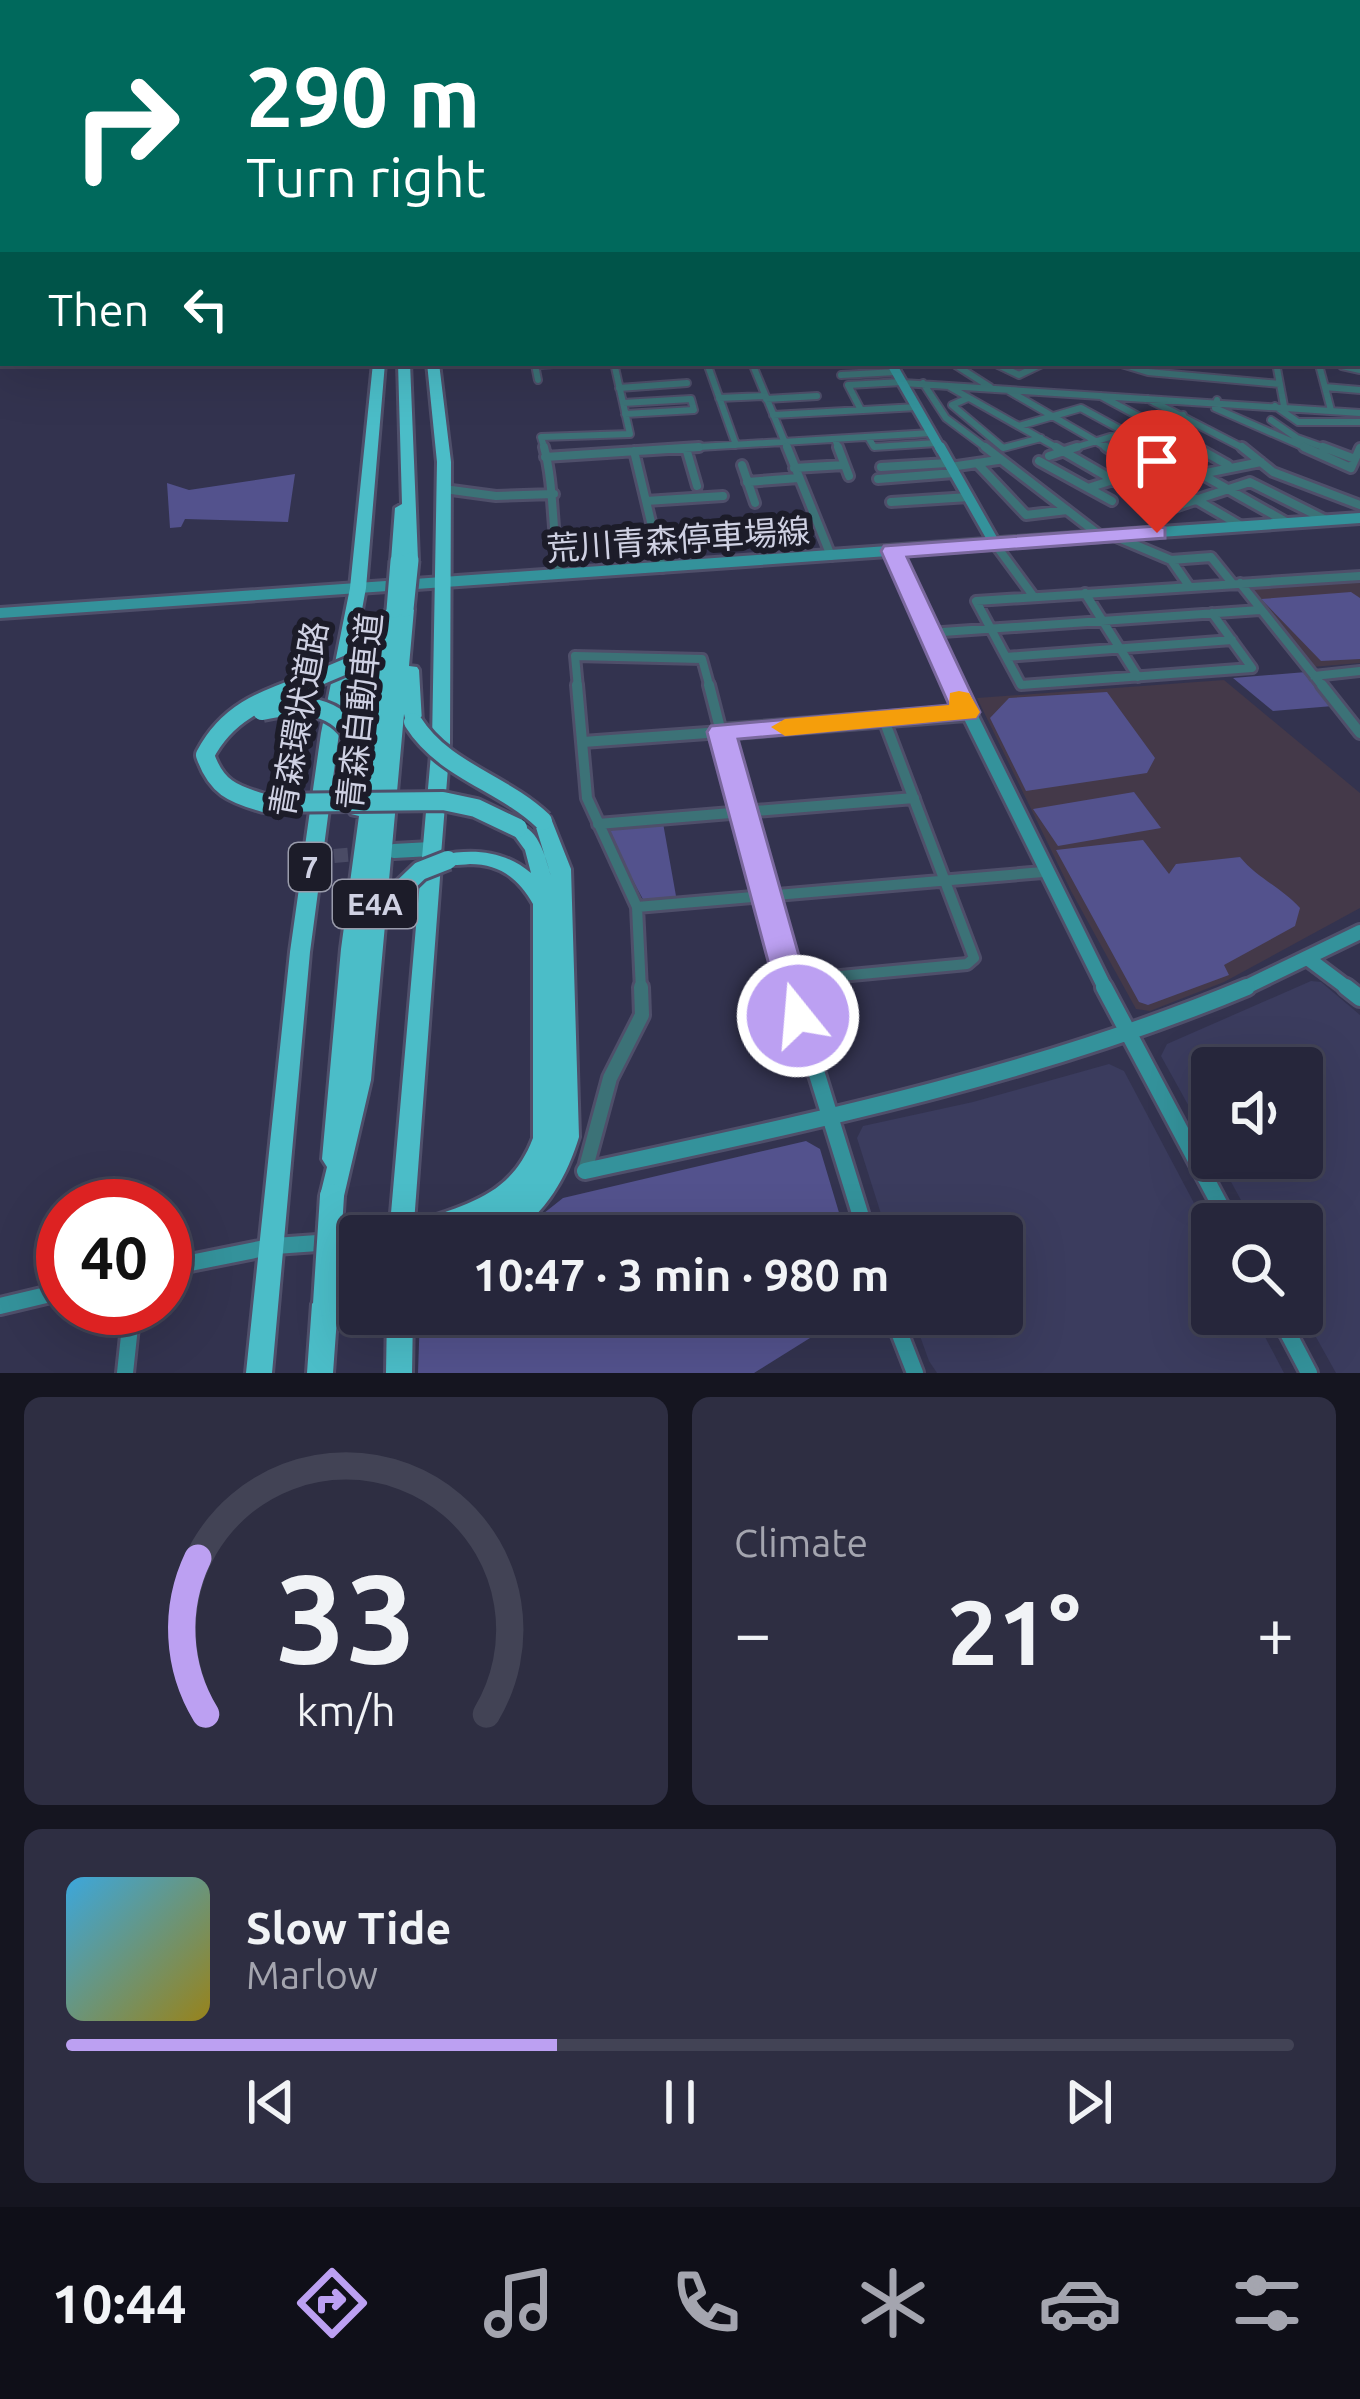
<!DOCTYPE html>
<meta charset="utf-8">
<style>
body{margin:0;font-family:Ubuntu,"Noto Sans JP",sans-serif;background:#2e2e42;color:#f1f3f6;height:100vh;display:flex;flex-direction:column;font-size:45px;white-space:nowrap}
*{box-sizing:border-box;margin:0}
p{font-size:39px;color:#a4a5af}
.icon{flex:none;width:66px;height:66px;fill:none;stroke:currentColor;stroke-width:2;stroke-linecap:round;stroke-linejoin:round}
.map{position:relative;height:1373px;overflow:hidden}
.side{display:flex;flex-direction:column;gap:24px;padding:24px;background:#151520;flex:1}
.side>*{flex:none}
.top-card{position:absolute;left:0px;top:0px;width:1362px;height:366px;box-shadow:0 12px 48px #0002,0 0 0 3px #424355;background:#00695c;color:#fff;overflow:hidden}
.buttons{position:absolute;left:1191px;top:1047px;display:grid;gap:24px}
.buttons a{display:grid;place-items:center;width:132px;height:132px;border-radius:12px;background:#26263b;box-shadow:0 12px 48px #0002,0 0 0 3px #424355;font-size:60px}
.speed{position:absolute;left:36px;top:1179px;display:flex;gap:24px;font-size:60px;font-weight:700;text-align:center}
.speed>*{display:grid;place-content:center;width:156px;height:156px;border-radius:50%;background:#26263b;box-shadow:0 12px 48px #0002,0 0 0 3px #424355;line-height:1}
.speed .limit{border:18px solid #d22;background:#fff;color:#111}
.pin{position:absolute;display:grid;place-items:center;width:102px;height:102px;color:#fff;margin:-123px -51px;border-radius:50% 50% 50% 0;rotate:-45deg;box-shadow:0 0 12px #0007}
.pin .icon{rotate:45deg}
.me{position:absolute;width:132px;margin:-66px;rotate:343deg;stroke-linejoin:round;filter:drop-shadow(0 0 9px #0008)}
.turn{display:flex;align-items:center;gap:42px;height:252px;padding:0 48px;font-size:54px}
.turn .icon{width:156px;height:156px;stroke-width:2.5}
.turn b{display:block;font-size:84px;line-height:102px}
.then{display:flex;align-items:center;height:114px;padding:0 48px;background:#0003;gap:24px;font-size:45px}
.big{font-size:90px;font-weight:700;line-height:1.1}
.side .widget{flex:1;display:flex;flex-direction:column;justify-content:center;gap:18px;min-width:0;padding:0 42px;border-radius:18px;background:#2e2e42}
.side .dial{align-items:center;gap:0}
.dial svg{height:312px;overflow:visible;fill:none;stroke:#424355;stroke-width:7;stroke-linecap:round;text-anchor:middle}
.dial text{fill:#f1f3f6;stroke:none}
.song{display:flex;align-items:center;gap:36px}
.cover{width:144px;height:144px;border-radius:18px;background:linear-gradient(135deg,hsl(200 70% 55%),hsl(50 70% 35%))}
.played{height:12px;border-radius:6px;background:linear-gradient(90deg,#bca0f2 40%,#424355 40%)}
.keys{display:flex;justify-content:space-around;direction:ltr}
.heat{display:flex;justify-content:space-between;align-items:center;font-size:66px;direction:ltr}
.side .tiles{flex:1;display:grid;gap:24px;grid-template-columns:1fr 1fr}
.widget:last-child{grid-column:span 2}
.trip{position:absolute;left:339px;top:1215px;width:684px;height:120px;border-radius:12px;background:#26263b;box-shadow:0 12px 48px #0002,0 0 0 3px #424355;font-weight:700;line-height:120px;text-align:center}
.tab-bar{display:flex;height:192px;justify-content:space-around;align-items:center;background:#0f0f18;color:#a4a5af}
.tab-bar .icon{width:84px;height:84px}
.tab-bar .selected{color:#bca0f2}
.tab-bar b{font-size:54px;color:#f1f3f6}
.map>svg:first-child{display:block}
</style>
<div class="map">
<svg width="1360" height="1373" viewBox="0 0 1360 1373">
<rect width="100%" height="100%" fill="#33334f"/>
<path fill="#3b3c5e" d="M1311,981L1321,982L1360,1015V1373H1336L1302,1312V1224H1254L1218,1158H1302V1068H1212V1148L1161,1056L1167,1044Z
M1109,1064L1124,1071L1212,1237V1314H1253L1284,1373H937L929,1361L912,1314H1002V1236H888L857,1138L863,1126L973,1102Z"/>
<path fill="#443949" d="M1360,579V663L1312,667L1248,587Z
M1224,680L1360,793V908L1224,982L1150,1011L1136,1009L1071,891L977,698Z"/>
<path fill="#53528d" d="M295,474L288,522L185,519L181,527L170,528L167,483L189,490Z
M1351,592L1360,598V659L1321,661L1261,599Z
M1306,672L1333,706L1273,711L1233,678Z
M1107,692L1155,758L1147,773L1026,791L990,718L1009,698Z
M1134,792L1161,828L1058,846L1033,809Z
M663,823L676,896L645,903L606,831Z
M1143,840L1169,874L1176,864L1240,857C1257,878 1281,887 1300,908L1295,926L1224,965L1229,975L1148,1005L1139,1002L1056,850Z
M806,1141L820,1149L846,1236H515L563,1198Z
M420,1314H871L873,1318L818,1333L754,1373H418Z"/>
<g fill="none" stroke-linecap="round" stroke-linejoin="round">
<path fill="#0b1c22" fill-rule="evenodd" d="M1359,17H1360V21H1359Z
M0,78H3V82H0Z
M1359,93H1360V97H1359Z"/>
<path stroke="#4a4b65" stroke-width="14" stroke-dasharray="14 8" stroke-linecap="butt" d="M334,856L369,853"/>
<defs>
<path id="street-far4" d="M509,0H536
M664,0L734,1
M912,0L920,3
M1061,0L1091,3
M1091,0L1110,3
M1235,0L1247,3
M1337,0L1347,3
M732,1L751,3
M931,2L941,3
M1032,2L1045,0
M17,3L32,0
M767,3L817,0
M871,3H892
M1138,3L1148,0
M1168,3L1180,0
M1195,3L1213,0
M1257,3L1279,0
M1295,3L1323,0"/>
<path id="street-far3" d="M614,363L630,434
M707,363L736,445
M752,363L788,450
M936,363H959
M994,363L1019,375
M1118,363L1148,372L1280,384
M1276,363L1284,406
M1302,363H1348
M752,364L773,363
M954,364L990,387
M1319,365L1331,410
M1342,366L1360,370
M841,375L896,372
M1019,375L1044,363
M538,380L535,365L572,363
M903,383L1360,413
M923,383L946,418L989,450
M948,386L1061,450
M1325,387L1360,390
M619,388L687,383
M1009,391L1111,450
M1101,396L1201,450
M719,398L765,396
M968,398L952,405L1003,448L1041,438
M766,399L817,396
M1148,399L1247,450
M1217,400L1215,408L1311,450
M623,403L691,399L694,410L625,414
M1275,406L1298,422H1360
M861,410L848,385L902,382
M773,415L917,407
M1271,420L1297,438L1331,450
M1019,426L1081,408L1158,450
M868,437L874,447L937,443
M835,439L839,450
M545,450L541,437L630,434
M650,450L931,433
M1067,450L1183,415"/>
<path id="street-far2" d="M544,447C555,489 551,531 560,574
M787,447L831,556
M838,447L849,476
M985,447L1102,537
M1056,447L1165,510L1250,482L1328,521
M1106,447L1243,527
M1153,447L1201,474L1261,462
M1196,447L1228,465
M1242,447L1273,472L1360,505
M1304,447L1351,468L1360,448
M1323,447L1355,459
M686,448L697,486
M634,451L662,568
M1049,456L1077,447
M545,457L699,447
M1039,461L1088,488L1175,460
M977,463L1026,515L1067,510
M742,465L755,503
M881,467L948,463
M950,467L998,460
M794,468L844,465
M1201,474L1288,523
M878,479L954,473
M747,482L799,478
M1088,488L1112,501
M444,489L496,496L554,494
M646,501L723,496
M891,502L969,497
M1114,536L1171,560L1211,557L1232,583
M995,544L1034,597
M1171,560L1189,586
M1240,583L1324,688
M1085,593L1138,677
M1212,613L1252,668L1021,685L976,601L1360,576
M928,633L1260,610
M1006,657L1232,640
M1314,676L1360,671
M578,688L575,656L702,659L710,688"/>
<path id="street-far1" d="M577,685L587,798L637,907L641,990
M1322,685L1360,733
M583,742L721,732L709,685
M598,824L914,798
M637,907L1043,872
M788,981L967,964L974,958L884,720"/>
<path id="street" d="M585,1171L610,1078L642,1015L641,987"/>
<path id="secondary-far4" d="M228,3L282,0"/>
<path id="secondary-far3" d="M0,289L3,284
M891,363L941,450"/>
<path id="secondary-far2" d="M940,447L995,544
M892,551L956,688
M0,613L1360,518"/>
<path id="secondary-far1" d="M955,685L1106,990
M394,851L431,849
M1310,960L1350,990
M791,990L721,732L966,713
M1240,990L1360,932"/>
<path id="secondary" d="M790,987L867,1236
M1104,987L1230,1224
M1346,987L1360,998
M585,1171C810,1122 1034,1076 1247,987
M165,1268L275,1246L360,1240
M0,1306L63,1291
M892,1314L915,1373
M1278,1314L1309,1373
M125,1373L132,1308"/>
<path id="primary" d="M1029,0L1034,3"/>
<path id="highway" d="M356,0H362L363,3H357Z
M374,0H380L381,3H375Z
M373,363H385L366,588L339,733L310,952L272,1373H246L290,952L321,733L350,588Z
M398,363H410L418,560L416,563L405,562L398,565L391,561L395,508L402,504Z
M427,363H439L451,462L450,743L441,855C474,848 505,851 531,873L525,850L509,828L511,824C537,822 545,855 551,876L534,821L536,817H550L552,821L571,869L579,1137C568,1174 541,1228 498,1236C486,1238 472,1236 460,1236L463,1228L499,1212L437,1236H389L432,743L437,462ZM441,864C451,866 459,865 470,864C500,864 519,879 533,904V1138C511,1196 468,1203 414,1223Z
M406,604L414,609L409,666L417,667L419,670L422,722L419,726H407L404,714L371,1080L344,1196L341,1203L332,1206L323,1203L320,1196L327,1167L322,1159L341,949L359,816L351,814L348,810V743L351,739H363L366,743V763L386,610L389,607Z
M325,1292L334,1296L338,1304L333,1373H307L312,1304L316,1296Z
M387,1314H413L412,1373H386Z"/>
</defs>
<use href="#street-far4" stroke="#4f4f6a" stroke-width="8"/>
<use href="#street-far3" stroke="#4f4f6a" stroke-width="10"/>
<use href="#street-far2" stroke="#4f4f6a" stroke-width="14"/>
<use href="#street-far1" stroke="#4f4f6a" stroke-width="16"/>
<use href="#street" stroke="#4f4f6a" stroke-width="20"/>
<use href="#secondary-far4" stroke="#4f4f6a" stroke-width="8"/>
<use href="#secondary-far3" stroke="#4f4f6a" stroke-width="14"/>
<use href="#secondary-far2" stroke="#4f4f6a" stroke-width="16"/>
<use href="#secondary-far1" stroke="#4f4f6a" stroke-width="20"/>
<use href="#secondary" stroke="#4f4f6a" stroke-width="22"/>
<use href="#primary" stroke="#4f4f6a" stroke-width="9"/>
<use href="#highway" stroke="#4f4f6a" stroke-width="6"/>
<use href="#street-far4" stroke="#3c7277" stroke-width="4.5"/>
<use href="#street-far3" stroke="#3c7277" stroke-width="6"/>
<use href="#street-far2" stroke="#3c7277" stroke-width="8"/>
<use href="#street-far1" stroke="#3c7277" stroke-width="10"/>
<use href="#street" stroke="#3c7277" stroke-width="14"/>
<use href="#secondary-far4" stroke="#34929b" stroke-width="4.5"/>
<use href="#secondary-far3" stroke="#34929b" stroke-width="9"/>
<use href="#secondary-far2" stroke="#34929b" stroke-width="10"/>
<use href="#secondary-far1" stroke="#34929b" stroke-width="14"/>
<use href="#secondary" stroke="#34929b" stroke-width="16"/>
<use href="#primary" stroke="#22abb7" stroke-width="6"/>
<use href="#highway" fill="#4bbdc8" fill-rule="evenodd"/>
<defs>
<path id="highway-bridge-far2" d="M406,609L411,560
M394,610L398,561
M295,688L354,663L373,647"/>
<path id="highway-bridge-far1" d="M304,685C261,700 227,713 205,755C216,787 232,794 264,803L443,801L476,808L518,828
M262,711C301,702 339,703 357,743
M413,722C444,771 502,782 543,821
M397,893L420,871L448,860"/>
<path id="highway-bridge" d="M325,1304L332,1196"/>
</defs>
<use href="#highway-bridge-far2" stroke="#4f4f6a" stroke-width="21" stroke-linecap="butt"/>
<use href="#highway-bridge-far1" stroke="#4f4f6a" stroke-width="24" stroke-linecap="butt"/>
<use href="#highway-bridge" stroke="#4f4f6a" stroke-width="30" stroke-linecap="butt"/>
<use href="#highway-bridge-far2" stroke="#4bbdc8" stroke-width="15"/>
<use href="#highway-bridge-far1" stroke="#4bbdc8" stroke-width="18"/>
<use href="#highway-bridge" stroke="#4bbdc8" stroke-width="24"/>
</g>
<path fill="#bca0f2" stroke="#7a689d" stroke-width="3" d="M1157,526L1165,528V538L907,557L980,712L976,718L738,739L816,1016L811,1025H785L707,732L711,726L949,705L881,551L884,546Z"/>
<path fill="#f59e0b" d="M959,691L969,693L980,712L976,718L785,736L771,727L785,719L949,705L950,693Z"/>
<g text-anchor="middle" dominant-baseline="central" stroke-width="12" stroke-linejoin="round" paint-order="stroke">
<g fill="#1c1c29" stroke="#999bab" stroke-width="3">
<rect x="289" y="843" width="42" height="48" rx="9"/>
<rect x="333" y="880" width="84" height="48" rx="9"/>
</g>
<g font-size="30" font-weight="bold" fill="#cfd1e3">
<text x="310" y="867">7</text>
<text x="375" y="904">E4A</text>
</g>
<g font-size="33" fill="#cfd1e3" stroke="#1c1c29">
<text transform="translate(678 539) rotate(-4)">荒川青森停車場線</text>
<text transform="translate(359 711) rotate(-84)">青森自動車道</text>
<text transform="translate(298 719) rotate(-80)">青森環状道路</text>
</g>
</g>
</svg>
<div class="buttons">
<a><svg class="icon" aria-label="sound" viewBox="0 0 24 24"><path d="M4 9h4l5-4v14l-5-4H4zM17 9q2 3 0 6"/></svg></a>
<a><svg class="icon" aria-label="search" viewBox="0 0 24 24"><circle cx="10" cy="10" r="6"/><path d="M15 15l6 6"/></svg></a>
</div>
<div class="speed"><div class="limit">40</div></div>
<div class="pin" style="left:1157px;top:533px;background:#d93025"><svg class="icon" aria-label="arrive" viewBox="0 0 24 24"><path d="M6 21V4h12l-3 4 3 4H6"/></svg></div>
<svg class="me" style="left:798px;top:1016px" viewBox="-20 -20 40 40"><circle r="17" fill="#bca0f2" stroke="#fff" stroke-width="3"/><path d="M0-11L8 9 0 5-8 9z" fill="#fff"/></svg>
<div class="trip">10:47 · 3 min · 980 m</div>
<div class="top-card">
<div class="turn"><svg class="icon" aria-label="right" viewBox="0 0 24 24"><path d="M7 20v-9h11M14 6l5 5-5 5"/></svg><div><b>290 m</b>Turn right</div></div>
<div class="then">Then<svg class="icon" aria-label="left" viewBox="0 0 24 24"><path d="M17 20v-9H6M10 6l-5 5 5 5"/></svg></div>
</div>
</div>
<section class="side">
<div class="tiles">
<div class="widget dial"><svg viewBox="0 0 100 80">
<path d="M14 69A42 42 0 1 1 86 69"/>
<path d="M14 69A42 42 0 0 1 12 29" stroke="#bca0f2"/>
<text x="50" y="56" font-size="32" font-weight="700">33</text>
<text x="50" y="72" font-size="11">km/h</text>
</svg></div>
<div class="widget"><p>Climate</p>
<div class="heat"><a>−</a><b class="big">21°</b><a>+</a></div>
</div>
<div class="widget">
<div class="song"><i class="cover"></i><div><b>Slow Tide</b><p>Marlow</p></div></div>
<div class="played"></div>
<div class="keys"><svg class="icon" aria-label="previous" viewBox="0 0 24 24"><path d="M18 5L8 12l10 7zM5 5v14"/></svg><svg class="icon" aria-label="pause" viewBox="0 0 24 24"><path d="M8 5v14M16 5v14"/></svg><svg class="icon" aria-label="next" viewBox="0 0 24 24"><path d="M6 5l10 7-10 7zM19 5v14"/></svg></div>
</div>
</div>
</section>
<nav class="tab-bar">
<b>10:44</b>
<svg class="icon selected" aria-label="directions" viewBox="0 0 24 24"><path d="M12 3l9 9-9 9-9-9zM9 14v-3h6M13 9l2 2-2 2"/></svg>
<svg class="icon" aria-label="music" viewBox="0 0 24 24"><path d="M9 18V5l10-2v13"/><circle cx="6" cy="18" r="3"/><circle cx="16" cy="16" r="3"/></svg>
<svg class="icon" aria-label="phone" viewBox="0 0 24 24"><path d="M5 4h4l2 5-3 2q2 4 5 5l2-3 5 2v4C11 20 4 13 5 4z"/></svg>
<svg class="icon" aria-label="climate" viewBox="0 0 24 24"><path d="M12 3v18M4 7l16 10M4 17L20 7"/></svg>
<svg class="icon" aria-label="car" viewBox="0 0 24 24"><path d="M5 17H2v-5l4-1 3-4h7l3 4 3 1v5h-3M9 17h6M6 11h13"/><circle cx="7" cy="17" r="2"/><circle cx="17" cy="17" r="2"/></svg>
<svg class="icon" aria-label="filters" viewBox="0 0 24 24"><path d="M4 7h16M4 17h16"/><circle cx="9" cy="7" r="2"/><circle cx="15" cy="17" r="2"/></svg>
</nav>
